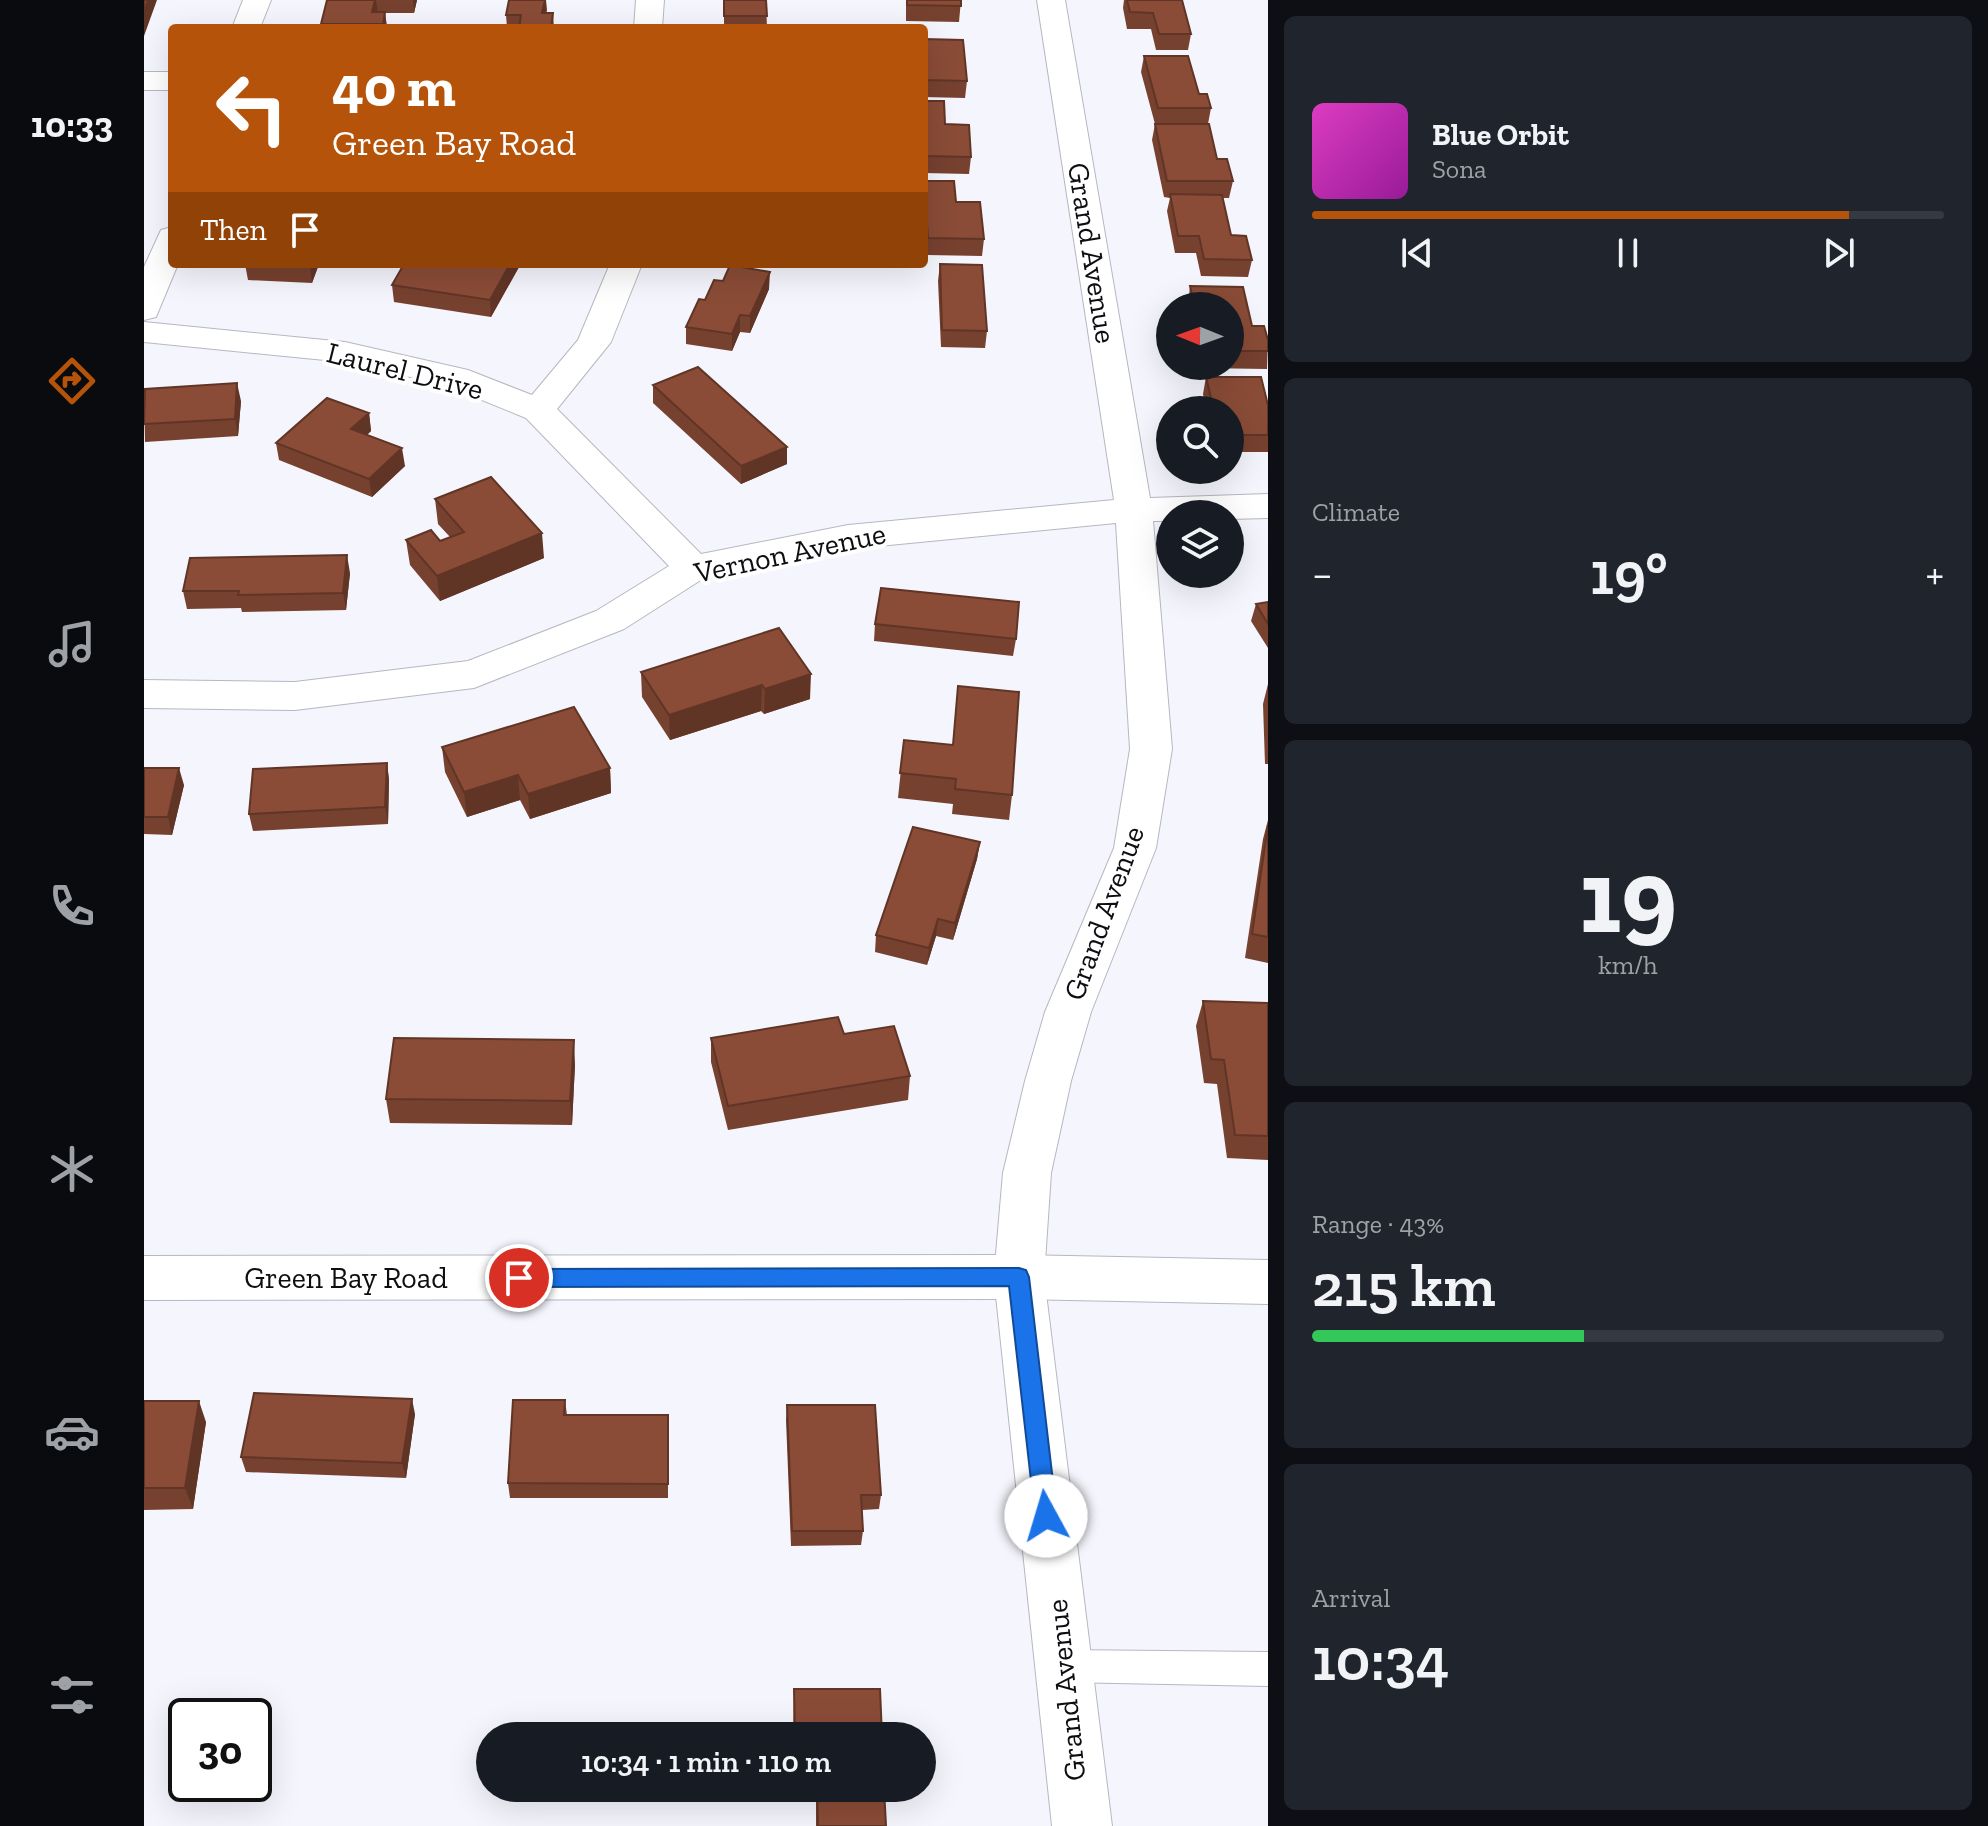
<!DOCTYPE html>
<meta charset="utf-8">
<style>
body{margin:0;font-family:"Zilla Slab",serif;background:#20242c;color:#f1f3f6;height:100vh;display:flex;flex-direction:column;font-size:30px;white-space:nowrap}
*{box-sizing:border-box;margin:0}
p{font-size:26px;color:#9ea1a6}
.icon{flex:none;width:44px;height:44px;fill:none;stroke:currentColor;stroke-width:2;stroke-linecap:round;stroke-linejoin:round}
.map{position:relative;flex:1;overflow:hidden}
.sheet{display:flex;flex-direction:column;gap:16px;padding:16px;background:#0d0f14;width:720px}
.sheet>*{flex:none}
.banner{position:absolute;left:24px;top:24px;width:760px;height:244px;border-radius:8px;box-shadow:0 8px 32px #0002;background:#b45309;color:#fff;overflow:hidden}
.needle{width:52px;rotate:271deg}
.tools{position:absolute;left:1012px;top:292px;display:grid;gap:16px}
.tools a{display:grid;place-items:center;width:88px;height:88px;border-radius:50%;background:#171b24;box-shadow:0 8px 32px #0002;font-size:40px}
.speed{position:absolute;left:24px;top:1698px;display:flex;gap:16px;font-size:40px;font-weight:700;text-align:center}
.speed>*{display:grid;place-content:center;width:104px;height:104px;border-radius:50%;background:#171b24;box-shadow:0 8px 32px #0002;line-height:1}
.speed .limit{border:4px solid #111;border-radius:12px;background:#fff;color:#111}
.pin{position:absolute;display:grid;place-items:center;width:68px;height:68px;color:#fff;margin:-34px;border:4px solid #fff;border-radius:50%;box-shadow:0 2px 8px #0007}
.me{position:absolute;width:88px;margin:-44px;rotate:354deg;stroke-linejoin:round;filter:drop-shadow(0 0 6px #0008)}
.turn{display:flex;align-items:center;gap:28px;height:168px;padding:0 32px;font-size:36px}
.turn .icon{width:104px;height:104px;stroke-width:2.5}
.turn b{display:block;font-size:56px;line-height:68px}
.then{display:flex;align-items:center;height:76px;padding:0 32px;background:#0003;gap:16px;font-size:30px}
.big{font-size:60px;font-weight:600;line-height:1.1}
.sheet .tile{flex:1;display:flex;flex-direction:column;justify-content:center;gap:12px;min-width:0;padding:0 28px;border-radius:12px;background:#20242c}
.sheet .dial{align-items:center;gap:0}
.dial b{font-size:104px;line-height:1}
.song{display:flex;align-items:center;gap:24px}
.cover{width:96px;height:96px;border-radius:12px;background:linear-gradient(135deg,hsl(310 70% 55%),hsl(300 70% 35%))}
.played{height:8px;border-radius:4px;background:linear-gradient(90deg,#b45309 85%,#363941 85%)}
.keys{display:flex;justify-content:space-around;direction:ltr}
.heat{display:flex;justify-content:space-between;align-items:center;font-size:44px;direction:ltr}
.charge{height:12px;border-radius:6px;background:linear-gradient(90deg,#34c759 43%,#363941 0)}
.trip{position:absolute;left:332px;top:1722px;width:460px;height:80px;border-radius:40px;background:#171b24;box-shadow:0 8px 32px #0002;font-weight:600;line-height:80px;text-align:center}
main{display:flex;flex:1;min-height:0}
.tabs{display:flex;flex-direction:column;width:144px;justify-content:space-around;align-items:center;background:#090b0e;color:#9ea1a6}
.tabs .icon{width:56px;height:56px}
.tabs .current{color:#b45309}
.tabs b{font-size:36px;color:#f1f3f6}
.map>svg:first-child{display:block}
</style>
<main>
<nav class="tabs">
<b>10:33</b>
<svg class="icon current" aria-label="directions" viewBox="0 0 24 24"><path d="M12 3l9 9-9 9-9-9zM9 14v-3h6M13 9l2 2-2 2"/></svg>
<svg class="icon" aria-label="music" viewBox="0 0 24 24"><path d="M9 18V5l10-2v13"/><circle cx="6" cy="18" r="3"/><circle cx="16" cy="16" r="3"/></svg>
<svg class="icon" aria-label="phone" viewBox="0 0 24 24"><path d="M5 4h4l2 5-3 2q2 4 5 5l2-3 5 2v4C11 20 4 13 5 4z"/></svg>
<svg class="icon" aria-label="climate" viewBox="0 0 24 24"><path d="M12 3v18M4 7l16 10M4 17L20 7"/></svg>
<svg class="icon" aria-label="car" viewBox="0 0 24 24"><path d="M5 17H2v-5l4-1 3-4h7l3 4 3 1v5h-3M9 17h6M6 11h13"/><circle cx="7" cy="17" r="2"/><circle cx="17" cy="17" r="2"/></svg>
<svg class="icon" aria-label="filters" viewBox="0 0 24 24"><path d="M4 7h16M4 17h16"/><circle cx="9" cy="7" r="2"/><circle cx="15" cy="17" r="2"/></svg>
</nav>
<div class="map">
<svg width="1124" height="1826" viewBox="0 0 1124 1826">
<rect width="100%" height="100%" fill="#f5f5fd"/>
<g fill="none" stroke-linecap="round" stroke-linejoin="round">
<defs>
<path id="lane" d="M920,1650L1124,1652V1686L920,1682L908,1678L903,1666L908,1654Z"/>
<path id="street" d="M99,0H127L116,28H88Z
M492,0H520L518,28H490Z
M893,0H921L1006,498L1124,494V518L1086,519V514H1026V521H1009L1028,749L1012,848L947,1012L927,1081L907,1173L900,1277L968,1826H908L850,1277L859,1173L881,1081L901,1012L970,848L986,749L972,523L704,549L560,578L480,629L330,688L151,710L0,708V680L151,682L324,661L452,611L525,566L382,418L301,385L201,362L0,342V322L201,342L324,370L388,395L434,340L466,264H498L467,342L413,409L557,554L704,525L970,500Z
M0,72H28V90H0Z
M28,227V264H34L12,317L0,320V267L17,230Z"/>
<path id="secondary" d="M875,1255L1124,1260V1304L875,1299L0,1300V1256Z"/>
</defs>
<use href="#lane" stroke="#b6b7c0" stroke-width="2"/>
<use href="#street" stroke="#b6b7c0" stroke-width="2"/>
<use href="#secondary" stroke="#b6b7c0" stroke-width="2"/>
<use href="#lane" fill="#fff" fill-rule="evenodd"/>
<use href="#street" fill="#fff" fill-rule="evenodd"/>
<use href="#secondary" fill="#fff" fill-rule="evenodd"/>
</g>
<path fill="#77412f" d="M183,0H273L270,13H241L243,28H178L177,24Z
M365,0H402V13H409L410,28H363L362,15Z
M580,0H622L623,28H580Z
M762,0H817L815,22L762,21Z
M980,0H1038L1047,34L1044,50H1012L1007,29H983L979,8Z
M780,39L823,81L821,98L780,97Z
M1000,56L1055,94L1067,108L1064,124L1073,159L1089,181L1085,198H1078L1087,235L1108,260L1104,277L1057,276L1052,253H1031L1023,211L1026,198L1020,197L1008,140L1011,124L997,72Z
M780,101L801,124L827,157L825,174L780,173Z
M780,181L812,202L840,239L838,256L783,255L780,215Z
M101,264H175L168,283L104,280Z
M260,264H375V267L347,317L250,302L248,285Z
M796,264L843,331L841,348L797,347L794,281Z
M1046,286L1099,287L1108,326H1120L1124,340L1123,369L1057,368L1056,366H1086V306H1044Z
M625,289L606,333L596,332L588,351L542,344V327L561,300Z
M1062,377L1124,405V452H1086V410H1062L1059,394Z
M509,385L643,464L597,484L509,403Z
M0,396L97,401L94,436L1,442Z
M225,413L227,431L223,435L261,466L228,497L135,460L132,443Z
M291,499L400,558L296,601L266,565L262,540L296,541L306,537L294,524Z
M206,573L202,610L98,612L97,608L43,609L39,591Z
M1124,602V648L1107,621L1112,604Z
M731,624L872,639L869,656L730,641Z
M635,628L666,699L620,714L617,711L526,740L498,697L497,672Z
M1124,684V764H1121L1119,704Z
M814,686L868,795L865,820L808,814L809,804L754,798L760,740L809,745Z
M298,747L466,768L467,793L386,819L376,800L323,817L301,772Z
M243,763L245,780L244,824L109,831L105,814Z
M0,768L40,785L28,835L0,834Z
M1124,820V963L1101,958L1119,839Z
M836,842L833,859L809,940L792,936L783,965L731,952L732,935Z
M1059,1001L1124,1003V1160L1083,1158L1073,1084L1060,1083L1052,1026Z
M700,1034L766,1076L764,1100L584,1130L567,1062V1038Z
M431,1064L428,1125L246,1123L242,1099Z
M421,1400L423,1415H524V1498H366L364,1483Z
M0,1401L62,1422L49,1509L0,1510Z
M643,1405L737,1495L735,1509L718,1510L719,1531L717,1545L647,1546L642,1420Z
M271,1414L262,1478L102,1472L97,1457Z
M650,1689L738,1736H649Z
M650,1788H740L742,1826H672V1791L650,1792Z"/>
<path fill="#613526" d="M4,0H13L0,36V12Z
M231,0H232L234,13L228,12Z
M269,0H273L270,13Z
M401,0H402L403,10L399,28L398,13Z
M241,12L243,28H239V24Z
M166,264H175L168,283L166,266Z
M366,264H375V267L347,317L346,300Z
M626,272L625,289L606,333V316Z
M596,315V332L588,351V334Z
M93,383L97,401L94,436L91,419Z
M225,413L227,431L210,446L207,429Z
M643,447V464L597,484V466Z
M258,448L261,466L228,497L225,479Z
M398,533L400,558L296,601L293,576Z
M203,555L206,573L202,610L199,593Z
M667,674L666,699L620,714L621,689Z
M618,685L617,711L526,740L525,715Z
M243,763L245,780L244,824L241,807Z
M35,768L40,785L28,835L24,817Z
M466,768L467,793L386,819L384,794Z
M374,775L376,800L323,817L320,792Z
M836,842L833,859L809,940L811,923Z
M794,919L792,936L783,965L785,948Z
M430,1040L431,1064L428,1125L426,1101Z
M268,1399L271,1414L262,1478L258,1463Z
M55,1401L62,1422L49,1509L41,1488Z"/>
<path fill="#8a4c37" stroke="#613526" stroke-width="2" d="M0,0H4L0,12Z
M183,0H231L228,12H241L239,24H177Z
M365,0H401L398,13H409L407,28H375L377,15H362Z
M580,0H622L623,16H580Z
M763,0H817V6L763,5Z
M983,0H1038L1047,34H1015L1009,13L986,12Z
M780,39L819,40L823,81L780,80Z
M1000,56H1044L1055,94H1063L1067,108H1014Z
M780,101H800L801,124L825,125L827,157L780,156Z
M1011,124H1065L1073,159H1083L1089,181H1023Z
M780,181H810L812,202H836L840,239L784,238Z
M1026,194L1078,195L1087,235L1102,236L1108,260L1060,259L1055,236H1034Z
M129,264H166V266Z
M260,264H295L310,266L311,264H366L346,300L248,285Z
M796,264L838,265L843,331L798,330Z
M586,265L626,272L606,316L596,315L588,334L542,327L555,299L561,300L570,280L579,281Z
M1046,286L1099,287L1108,326H1120L1124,340V351H1086V306H1051Z
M554,367L643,447L597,466L509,385Z
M1062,377H1117L1124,405V435H1086V410H1070Z
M93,383L91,419L0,424L1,389Z
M183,398L225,413L207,429L258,448L225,479L132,443Z
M347,477L398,533L293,576L262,540L287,530L296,541L320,532L291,499Z
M203,555L199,593L94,595L95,591H39L46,558Z
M737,588L875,602L872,639L731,624Z
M1124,602V624L1112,604Z
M635,628L667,674L621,689L618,685L525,715L497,672Z
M814,686L875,692L868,795L811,789L812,779L756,773L760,740L809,745Z
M430,707L466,768L384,794L374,775L320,792L298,747Z
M243,763L241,807L105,814L109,769Z
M0,768H35L24,817H0Z
M1124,825V937L1108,934Z
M769,827L836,842L811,923L794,919L785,948L732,935Z
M1059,1001L1124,1003V1136L1091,1135L1080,1060L1067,1059Z
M694,1017L700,1034L750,1026L766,1076L584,1106L567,1038Z
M250,1038L430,1040L426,1101L242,1099Z
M110,1393L268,1399L258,1463L97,1457Z
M369,1400H421L420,1415H524V1484L364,1483Z
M0,1401H55L41,1488H0Z
M643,1405H731L737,1495H717L719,1531H648Z
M650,1689H736L738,1736H651Z
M673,1788H740L742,1826H674Z"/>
<path fill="#1a73e8" stroke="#114b97" stroke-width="2" d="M875,1268L882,1270L885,1277L913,1516L910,1524L902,1527L894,1524L891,1516L865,1286L375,1287L367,1284L364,1278L367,1271L375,1269Z"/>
<g text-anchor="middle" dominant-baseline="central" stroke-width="8" stroke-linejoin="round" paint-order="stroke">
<g font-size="30" fill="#0e0e12" stroke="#fff">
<text transform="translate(948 253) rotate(81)">Grand Avenue</text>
<text transform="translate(261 371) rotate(14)">Laurel Drive</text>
<text transform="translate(646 553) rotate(-12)">Vernon Avenue</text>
<text transform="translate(960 913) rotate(-70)">Grand Avenue</text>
<text x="202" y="1278">Green Bay Road</text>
<text transform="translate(922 1690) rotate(-96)">Grand Avenue</text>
</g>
</g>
</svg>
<div class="tools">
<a><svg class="needle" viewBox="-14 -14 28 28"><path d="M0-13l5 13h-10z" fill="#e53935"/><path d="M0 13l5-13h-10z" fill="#9ea1a6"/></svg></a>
<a><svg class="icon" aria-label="search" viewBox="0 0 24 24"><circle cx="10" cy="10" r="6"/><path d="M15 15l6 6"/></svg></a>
<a><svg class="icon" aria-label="layers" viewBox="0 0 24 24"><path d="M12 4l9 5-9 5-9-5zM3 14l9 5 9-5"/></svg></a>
</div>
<div class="speed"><div class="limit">30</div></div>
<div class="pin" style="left:375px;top:1278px;background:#d93025"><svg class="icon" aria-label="arrive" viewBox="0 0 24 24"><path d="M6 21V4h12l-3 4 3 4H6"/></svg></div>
<svg class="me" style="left:902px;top:1516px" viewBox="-20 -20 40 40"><circle r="19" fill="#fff"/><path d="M0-13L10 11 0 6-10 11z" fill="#1a73e8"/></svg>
<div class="trip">10:34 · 1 min · 110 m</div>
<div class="banner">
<div class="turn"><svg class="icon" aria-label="left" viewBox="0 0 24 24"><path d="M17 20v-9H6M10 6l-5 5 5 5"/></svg><div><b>40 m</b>Green Bay Road</div></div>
<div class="then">Then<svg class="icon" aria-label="arrive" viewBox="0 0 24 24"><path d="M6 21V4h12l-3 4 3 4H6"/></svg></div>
</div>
</div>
<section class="sheet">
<div class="tile">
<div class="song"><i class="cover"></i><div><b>Blue Orbit</b><p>Sona</p></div></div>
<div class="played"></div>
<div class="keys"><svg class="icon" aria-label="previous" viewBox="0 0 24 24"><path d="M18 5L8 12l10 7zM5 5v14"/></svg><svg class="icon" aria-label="pause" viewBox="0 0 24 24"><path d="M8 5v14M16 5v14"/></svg><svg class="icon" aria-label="next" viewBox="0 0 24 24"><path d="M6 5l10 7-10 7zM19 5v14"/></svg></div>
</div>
<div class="tile"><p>Climate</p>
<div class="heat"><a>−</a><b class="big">19°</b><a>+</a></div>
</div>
<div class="tile dial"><b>19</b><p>km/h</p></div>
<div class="tile"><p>Range · 43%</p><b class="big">215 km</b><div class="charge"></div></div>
<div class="tile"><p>Arrival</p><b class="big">10:34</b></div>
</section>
</main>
